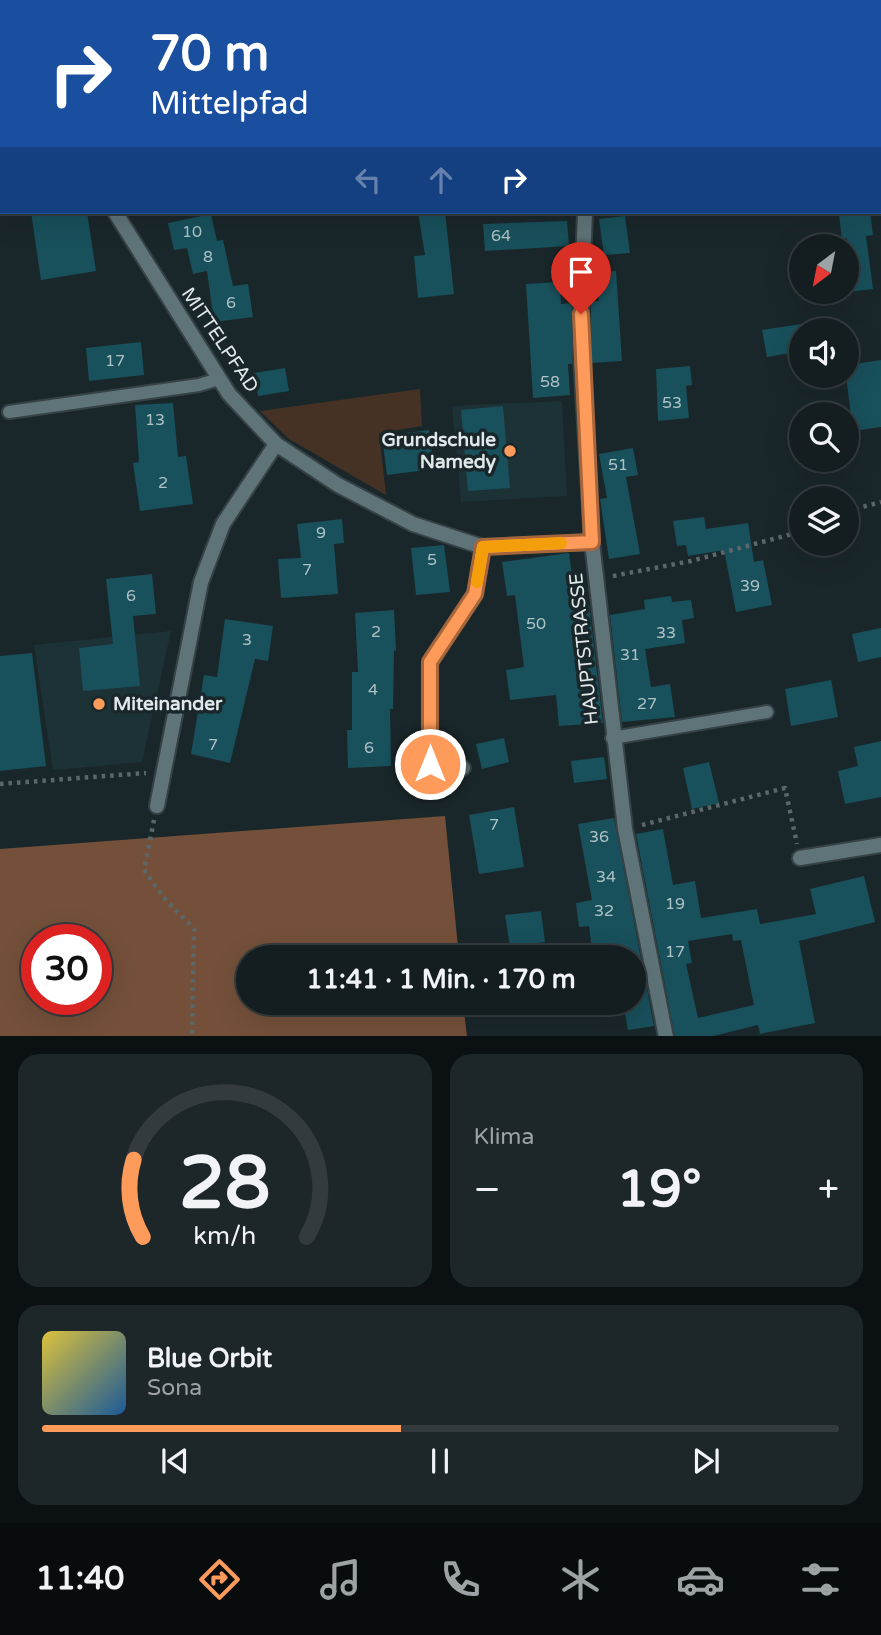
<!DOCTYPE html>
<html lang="de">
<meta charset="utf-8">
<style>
body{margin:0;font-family:"Varela Round",sans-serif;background:#1d2629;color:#f1f3f6;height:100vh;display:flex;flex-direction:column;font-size:26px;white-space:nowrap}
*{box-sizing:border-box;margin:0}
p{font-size:23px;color:#9da2a5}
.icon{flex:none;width:38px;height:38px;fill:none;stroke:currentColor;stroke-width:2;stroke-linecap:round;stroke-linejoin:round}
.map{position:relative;height:1036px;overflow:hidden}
.side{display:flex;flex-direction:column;gap:18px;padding:18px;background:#0b1012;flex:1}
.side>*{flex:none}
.guide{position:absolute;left:0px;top:0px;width:882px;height:214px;box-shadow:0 7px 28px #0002,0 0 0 2px #333b3e;background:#1a4fa0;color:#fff;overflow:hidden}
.needle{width:46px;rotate:212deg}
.tools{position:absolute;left:789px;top:234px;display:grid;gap:14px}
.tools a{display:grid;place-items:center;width:70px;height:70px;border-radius:50%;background:#141d20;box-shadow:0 7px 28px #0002,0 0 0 2px #333b3e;font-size:35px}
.speed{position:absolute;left:21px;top:924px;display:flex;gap:14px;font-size:35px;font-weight:700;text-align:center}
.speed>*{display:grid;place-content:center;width:91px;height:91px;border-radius:50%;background:#141d20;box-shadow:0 7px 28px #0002,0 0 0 2px #333b3e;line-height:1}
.speed .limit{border:10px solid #d22;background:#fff;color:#111}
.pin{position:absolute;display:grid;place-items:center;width:60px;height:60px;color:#fff;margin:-72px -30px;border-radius:50% 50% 50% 0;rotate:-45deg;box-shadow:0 0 7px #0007}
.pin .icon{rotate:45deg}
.me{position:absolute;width:77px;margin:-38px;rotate:0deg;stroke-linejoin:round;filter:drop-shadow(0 0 5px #0008)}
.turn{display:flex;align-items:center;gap:24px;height:147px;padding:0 35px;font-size:32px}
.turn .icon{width:91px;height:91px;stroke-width:2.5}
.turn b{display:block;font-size:49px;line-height:60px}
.lanes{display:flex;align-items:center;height:66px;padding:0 35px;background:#0003;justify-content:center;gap:35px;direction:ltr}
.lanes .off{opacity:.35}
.big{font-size:52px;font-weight:700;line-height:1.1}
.side .tile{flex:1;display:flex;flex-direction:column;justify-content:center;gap:10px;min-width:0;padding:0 24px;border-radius:21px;background:#1d2629}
.side .dial{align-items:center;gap:0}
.dial svg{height:182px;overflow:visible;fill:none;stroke:#333b3e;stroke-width:7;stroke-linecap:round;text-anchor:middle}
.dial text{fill:#f1f3f6;stroke:none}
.song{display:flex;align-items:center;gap:21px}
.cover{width:84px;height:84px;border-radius:10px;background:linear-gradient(135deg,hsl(50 70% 55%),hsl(210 70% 35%))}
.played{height:7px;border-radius:4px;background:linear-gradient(90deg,#ff9b5a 45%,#333b3e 45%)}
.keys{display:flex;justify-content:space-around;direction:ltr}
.heat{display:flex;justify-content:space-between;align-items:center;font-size:38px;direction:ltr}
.side .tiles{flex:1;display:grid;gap:18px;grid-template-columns:1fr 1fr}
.tile:last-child{grid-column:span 2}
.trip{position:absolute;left:236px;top:945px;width:410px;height:70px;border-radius:35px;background:#141d20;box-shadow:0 7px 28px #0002,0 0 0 2px #333b3e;font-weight:700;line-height:70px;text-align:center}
.dock{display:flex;height:112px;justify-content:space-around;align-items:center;background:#080c0d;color:#9da2a5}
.dock .icon{width:49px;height:49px}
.dock .selected{color:#ff9b5a}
.dock b{font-size:32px;color:#f1f3f6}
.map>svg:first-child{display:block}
</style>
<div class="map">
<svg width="881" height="1037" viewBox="0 0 881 1037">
<rect width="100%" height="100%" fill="#1a272a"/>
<path fill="#1d3237" d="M562,401L567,496L461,502L452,406Z
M171,631L142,762L53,770L34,645Z"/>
<path fill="#463225" d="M420,389L422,426L379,433L386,495L289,439L260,411Z"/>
<path fill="#74503a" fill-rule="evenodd" d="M445,816L459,957H248V1003H463L467,1036H0V849ZM37,940H96V999H37Z"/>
<path fill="#18505b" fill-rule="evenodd" d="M31,212H87L96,271L41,280Z
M418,212H445L454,294L418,298L414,256L425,255Z
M870,212L873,235L866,236L873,289L848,292L847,238L842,239L839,215Z
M211,214L217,241L223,240L233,286L248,284L253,317L214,322L207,271L193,274L187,248L174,250L168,223Z
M625,216L630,253L604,255L599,219Z
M567,221L569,246L485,251L483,224Z
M616,271L622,361L591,363V302L599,301L596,272Z
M560,282L561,304L572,303V364H568L570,395L533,398L526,284Z
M802,324V351L767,357L762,330Z
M141,342L144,375L89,381L86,348Z
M881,360V427L853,431L846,376L847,365Z
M690,366L692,385L686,386L689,418L658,421L656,369Z
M285,368L289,391L258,396L254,373Z
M173,403L178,457L186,456L193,504L140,511L133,463L139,462L135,405Z
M503,406L510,488L468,491L461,410Z
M429,430L434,469L387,475L382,436Z
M633,448L638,475L626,477L640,554L609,559L600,499L607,498L599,454Z
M704,517L706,529L748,523L754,562L763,560L772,605L736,612L724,550L688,556L686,545L677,546L673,521Z
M342,519L344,543L334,544L338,594L281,598L278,559L301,558L297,524Z
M444,545L450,592L416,595L411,548Z
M569,553L576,604H589L603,723L559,726L556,695L510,700L506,670L524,667L515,595L507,596L502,562Z
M152,574L156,614L133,616L140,686L83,691L79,648L113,644L106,579Z
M671,596L672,602L691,600L694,618L682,620L685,643L645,649L651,687L670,684L675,717L622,722L610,615L645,609L644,600Z
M394,610L396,650L394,651L393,709H390L391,766L348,768L347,730H352V672H358L355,613Z
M225,619L273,626L268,661L255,659L230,763L191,754L204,675L217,677Z
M881,628V657L858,662L852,634Z
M32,653L46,766L0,771V656Z
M831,680L838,717L791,726L785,689Z
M504,738L509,762L482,769L476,744Z
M881,741V797L845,804L838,771L858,766L854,747Z
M604,757L607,779L574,783L571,761Z
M709,762L719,803L692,809L683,768Z
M514,807L524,867L479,874L469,815Z
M614,818L654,1026L628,1030L623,1003H634V957H593L589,926L579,927L576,903L592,900L578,824Z
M663,829L673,885L695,881L701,918L757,909L760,924L816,914L810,889L864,876L875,922L799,941L815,1023L760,1034L758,1025L709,1037H675L636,834ZM732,934L733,941L741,940L754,1005L698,1018L686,964L692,963L688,941Z
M541,911L545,942L510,947L505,915Z"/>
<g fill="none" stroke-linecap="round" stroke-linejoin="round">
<defs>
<path id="service" d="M9,412L199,385L219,379
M612,738L767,712"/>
<path id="minor" d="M13,0L14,2
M580,0V2
M854,0L855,2
M880,119L881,122
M115,212L229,394L276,444L338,485L413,524L483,547L592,542
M585,212L580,339L592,542L625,829L666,1037
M463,768L430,764V662L475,594L483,547
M157,806L201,582L223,524L276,444
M800,858L881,845"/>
</defs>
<use href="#service" stroke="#364245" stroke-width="16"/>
<use href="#minor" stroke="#364245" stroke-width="18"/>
<path stroke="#5c676a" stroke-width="4.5" stroke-dasharray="3.5 5" stroke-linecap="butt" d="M847,511L881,502
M613,576L691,561L792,534L802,528
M0,784L146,773
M154,820L144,870L165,899L194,929L192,1037
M642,825L785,788L797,844"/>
<use href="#service" stroke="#5f7479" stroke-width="12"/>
<use href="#minor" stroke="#5f7479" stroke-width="14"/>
</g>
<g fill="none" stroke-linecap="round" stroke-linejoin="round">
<defs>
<path id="route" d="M430,764V662L475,594L483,547L592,542L581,314"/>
</defs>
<use href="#route" stroke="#a6653a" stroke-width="18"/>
<use href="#route" stroke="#ff9b5a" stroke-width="12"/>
<path stroke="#f59e0b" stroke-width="12" d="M477,582L483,547L561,543"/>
</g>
<g fill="#ff9b5a" stroke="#1a272a" stroke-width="2.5">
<circle cx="510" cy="451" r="7"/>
<circle cx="99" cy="704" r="7"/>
</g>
<g text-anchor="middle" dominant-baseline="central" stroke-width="7" stroke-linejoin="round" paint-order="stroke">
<g font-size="16" fill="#aec2c6">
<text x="192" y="232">10</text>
<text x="501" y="236">64</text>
<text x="208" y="257">8</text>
<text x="231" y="303">6</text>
<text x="115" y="361">17</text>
<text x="550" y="382">58</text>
<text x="672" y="403">53</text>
<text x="155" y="420">13</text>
<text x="618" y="465">51</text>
<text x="163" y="483">2</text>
<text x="321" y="533">9</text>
<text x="432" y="560">5</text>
<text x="307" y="570">7</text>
<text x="750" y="586">39</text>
<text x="131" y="596">6</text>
<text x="536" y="624">50</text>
<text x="376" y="632">2</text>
<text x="666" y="633">33</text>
<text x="247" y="640">3</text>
<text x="630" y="655">31</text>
<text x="373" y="690">4</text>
<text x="647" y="704">27</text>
<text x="213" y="745">7</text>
<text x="369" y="748">6</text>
<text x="494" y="825">7</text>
<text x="599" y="837">36</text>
<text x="606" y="877">34</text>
<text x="675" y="904">19</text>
<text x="604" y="911">32</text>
<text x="675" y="952">17</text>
</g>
<g font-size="19" fill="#e0e8ea" stroke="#1a272a">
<text transform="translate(220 340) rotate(56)">MITTELPFAD</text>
<text transform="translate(584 649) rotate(-96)">HAUPTSTRASSE</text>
</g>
<g font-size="19" font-weight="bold" fill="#e0e8ea" stroke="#1a272a" text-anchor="end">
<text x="496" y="440">Grundschule<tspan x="496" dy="22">Namedy</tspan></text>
<text x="113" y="704" text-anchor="start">Miteinander</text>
</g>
</g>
</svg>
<div class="tools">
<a><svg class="needle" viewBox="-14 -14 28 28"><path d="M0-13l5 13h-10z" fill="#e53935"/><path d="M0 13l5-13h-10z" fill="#9da2a5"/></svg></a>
<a><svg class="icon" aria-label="sound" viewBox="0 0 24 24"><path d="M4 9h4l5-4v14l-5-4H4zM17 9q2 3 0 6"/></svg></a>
<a><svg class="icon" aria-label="search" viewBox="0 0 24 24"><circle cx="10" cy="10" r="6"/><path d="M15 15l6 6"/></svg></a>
<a><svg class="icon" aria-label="layers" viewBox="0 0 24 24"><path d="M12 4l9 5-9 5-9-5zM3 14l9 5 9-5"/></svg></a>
</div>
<div class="speed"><div class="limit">30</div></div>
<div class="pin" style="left:581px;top:314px;background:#d93025"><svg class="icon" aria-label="arrive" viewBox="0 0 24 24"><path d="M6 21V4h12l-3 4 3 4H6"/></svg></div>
<svg class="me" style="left:430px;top:764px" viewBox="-20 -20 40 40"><circle r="17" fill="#ff9b5a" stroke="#fff" stroke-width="3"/><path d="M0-11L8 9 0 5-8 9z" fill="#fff"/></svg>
<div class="trip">11:41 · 1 Min. · 170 m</div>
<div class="guide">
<div class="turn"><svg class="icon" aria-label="right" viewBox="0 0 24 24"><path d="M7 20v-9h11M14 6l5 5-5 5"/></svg><div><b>70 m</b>Mittelpfad</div></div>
<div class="lanes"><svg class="icon off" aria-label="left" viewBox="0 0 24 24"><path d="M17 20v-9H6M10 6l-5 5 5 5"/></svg><svg class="icon off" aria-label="ahead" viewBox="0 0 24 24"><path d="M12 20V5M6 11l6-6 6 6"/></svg><svg class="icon" aria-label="right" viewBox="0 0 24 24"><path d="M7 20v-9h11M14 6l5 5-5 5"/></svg></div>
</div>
</div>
<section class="side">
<div class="tiles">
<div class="tile dial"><svg viewBox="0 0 100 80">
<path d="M14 69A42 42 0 1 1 86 69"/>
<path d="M14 69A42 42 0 0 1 10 35" stroke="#ff9b5a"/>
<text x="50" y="56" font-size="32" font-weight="700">28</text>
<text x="50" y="72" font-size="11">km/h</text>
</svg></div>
<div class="tile"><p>Klima</p>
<div class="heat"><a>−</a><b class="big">19°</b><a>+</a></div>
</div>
<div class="tile">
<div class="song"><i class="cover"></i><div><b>Blue Orbit</b><p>Sona</p></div></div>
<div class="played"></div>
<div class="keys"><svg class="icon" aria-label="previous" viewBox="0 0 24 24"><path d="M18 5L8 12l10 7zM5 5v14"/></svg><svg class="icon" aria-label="pause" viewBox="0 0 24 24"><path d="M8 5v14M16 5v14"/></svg><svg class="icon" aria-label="next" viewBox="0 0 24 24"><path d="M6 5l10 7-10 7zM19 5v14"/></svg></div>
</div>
</div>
</section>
<nav class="dock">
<b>11:40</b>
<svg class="icon selected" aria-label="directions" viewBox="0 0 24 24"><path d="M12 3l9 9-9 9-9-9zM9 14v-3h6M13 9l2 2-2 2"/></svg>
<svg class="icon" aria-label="music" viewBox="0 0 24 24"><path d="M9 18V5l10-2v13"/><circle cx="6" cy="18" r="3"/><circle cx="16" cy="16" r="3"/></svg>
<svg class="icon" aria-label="phone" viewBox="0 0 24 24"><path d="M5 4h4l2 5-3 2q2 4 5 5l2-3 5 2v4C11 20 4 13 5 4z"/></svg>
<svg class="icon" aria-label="climate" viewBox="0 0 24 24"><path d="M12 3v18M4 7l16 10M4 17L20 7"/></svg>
<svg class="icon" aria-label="car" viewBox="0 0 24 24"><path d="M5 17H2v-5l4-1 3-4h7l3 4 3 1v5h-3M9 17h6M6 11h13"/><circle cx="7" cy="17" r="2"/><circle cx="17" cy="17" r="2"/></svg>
<svg class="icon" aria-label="filters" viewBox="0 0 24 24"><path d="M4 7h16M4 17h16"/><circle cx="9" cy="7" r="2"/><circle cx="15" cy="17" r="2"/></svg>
</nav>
